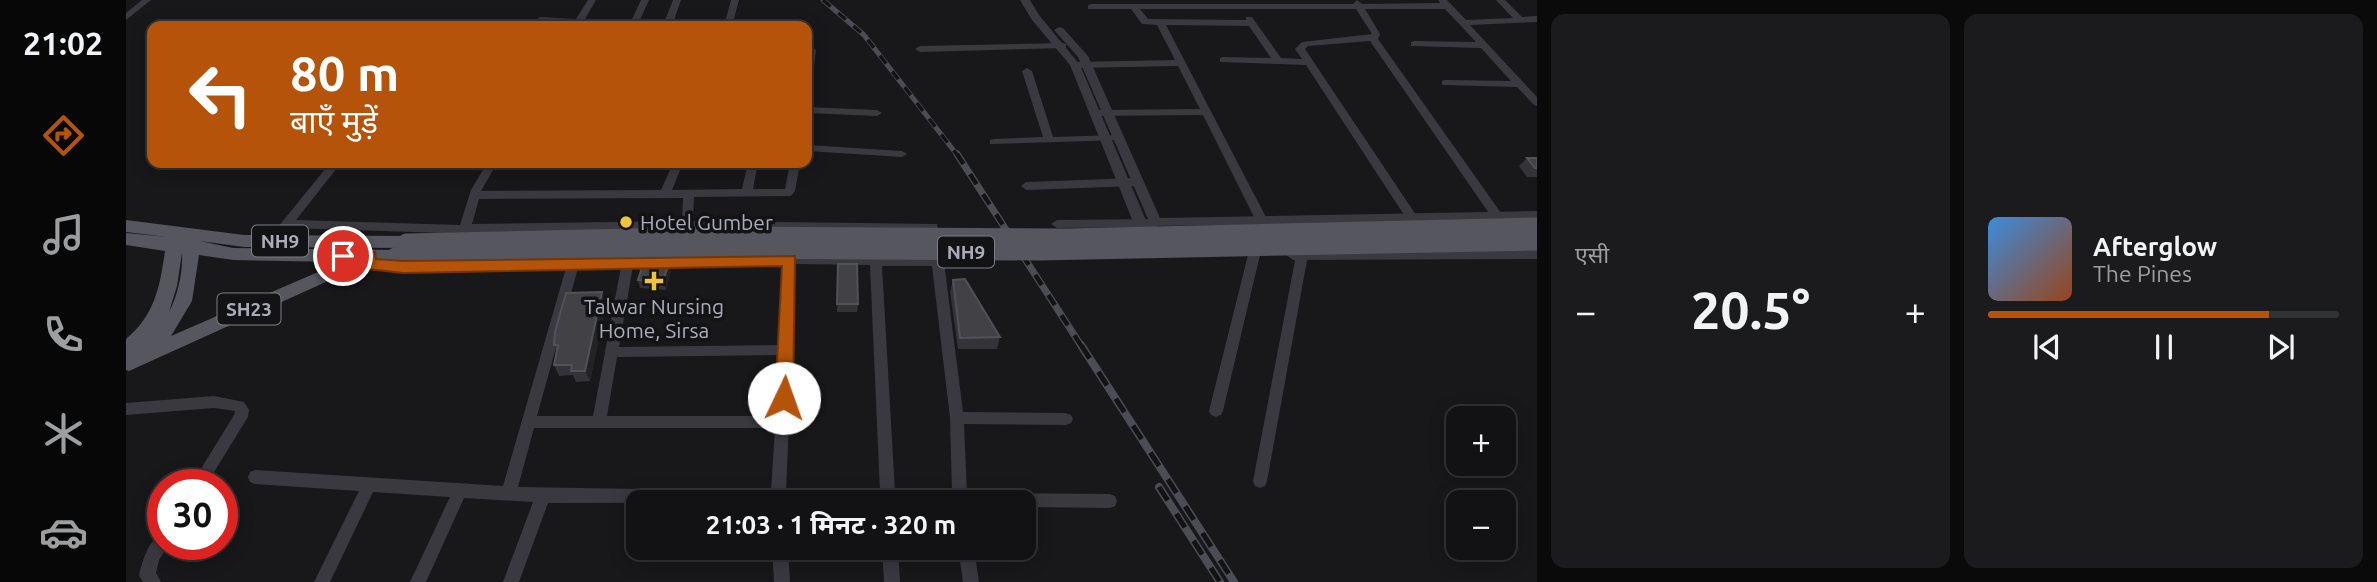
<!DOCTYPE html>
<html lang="hi">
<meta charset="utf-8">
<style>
body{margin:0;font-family:Ubuntu,"Noto Sans Devanagari",sans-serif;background:#1b1b1d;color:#f1f3f6;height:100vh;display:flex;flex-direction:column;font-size:26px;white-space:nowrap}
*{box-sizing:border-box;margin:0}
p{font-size:23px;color:#9c9ea0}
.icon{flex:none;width:38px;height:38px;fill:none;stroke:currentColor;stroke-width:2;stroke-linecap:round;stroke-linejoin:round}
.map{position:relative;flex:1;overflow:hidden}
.panel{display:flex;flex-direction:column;gap:14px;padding:14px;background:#0a0a0b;width:840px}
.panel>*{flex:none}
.guide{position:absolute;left:21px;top:21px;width:665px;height:147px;border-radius:14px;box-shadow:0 4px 18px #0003,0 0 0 2px #313234;background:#b45309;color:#fff;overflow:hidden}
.controls{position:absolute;left:1320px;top:406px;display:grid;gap:14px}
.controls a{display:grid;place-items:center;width:70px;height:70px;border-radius:14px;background:#121214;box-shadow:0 4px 18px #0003,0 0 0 2px #313234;font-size:35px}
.speed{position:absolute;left:21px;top:469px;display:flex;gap:14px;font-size:35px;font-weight:700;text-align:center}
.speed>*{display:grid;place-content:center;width:91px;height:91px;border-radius:50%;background:#121214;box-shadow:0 4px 18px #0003,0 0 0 2px #313234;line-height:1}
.speed .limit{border:10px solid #d22;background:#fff;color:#111}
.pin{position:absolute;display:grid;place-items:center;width:60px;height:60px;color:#fff;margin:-30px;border:4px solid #fff;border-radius:50%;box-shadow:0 2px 7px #0007}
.me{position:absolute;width:77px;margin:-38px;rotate:3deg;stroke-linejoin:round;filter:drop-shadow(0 0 5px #0008)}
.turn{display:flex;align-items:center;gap:24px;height:147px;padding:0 28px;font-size:32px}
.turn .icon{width:91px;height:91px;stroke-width:2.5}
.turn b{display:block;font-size:49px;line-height:60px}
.big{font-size:52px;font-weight:700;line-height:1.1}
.panel .widget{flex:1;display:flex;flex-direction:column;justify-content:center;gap:10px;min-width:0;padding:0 24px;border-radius:14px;background:#1b1b1d}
.song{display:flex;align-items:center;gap:21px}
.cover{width:84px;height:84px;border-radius:10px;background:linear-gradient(135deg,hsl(210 70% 55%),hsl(20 70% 35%))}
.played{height:7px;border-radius:4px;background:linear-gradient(90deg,#b45309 80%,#313234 80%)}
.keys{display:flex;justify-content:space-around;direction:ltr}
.heat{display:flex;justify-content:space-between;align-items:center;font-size:38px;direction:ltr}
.panel .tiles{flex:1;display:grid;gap:14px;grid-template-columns:repeat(2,1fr)}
.trip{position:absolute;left:500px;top:490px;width:410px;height:70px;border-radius:14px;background:#121214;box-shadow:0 4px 18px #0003,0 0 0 2px #313234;font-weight:700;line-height:70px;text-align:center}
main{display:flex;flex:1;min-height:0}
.menu{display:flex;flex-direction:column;width:126px;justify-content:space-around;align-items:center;background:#070708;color:#9c9ea0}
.menu .icon{width:49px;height:49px}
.menu .selected{color:#b45309}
.menu b{font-size:32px;color:#f1f3f6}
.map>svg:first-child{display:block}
</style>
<main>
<nav class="menu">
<b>21:02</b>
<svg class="icon selected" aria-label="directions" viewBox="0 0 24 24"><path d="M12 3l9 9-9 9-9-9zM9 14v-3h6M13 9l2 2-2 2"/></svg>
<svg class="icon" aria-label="music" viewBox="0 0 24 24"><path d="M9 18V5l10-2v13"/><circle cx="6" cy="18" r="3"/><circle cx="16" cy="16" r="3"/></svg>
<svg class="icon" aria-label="phone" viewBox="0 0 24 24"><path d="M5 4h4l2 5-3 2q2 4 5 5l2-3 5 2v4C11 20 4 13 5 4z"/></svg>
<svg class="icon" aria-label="climate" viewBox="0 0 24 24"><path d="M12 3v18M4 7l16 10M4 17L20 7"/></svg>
<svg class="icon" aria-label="car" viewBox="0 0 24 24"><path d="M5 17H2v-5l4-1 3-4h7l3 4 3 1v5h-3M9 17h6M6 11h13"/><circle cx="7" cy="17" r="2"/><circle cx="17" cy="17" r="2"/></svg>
</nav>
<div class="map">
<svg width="1411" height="582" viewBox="0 0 1411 582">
<rect width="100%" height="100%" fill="#18181a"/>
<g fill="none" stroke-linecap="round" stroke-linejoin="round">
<path fill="#39393f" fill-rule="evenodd" d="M16,0H25L0,20V13Z
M462,0H470L459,19L505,21L515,0H523L513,22L538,23L547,0H555L547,23L556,26L455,24L454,26H446L447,24L414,23L410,20L414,17L450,19Z
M605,0H613L606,26H598Z
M1231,0L1236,4L1314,3L1312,0H1321L1340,20L1387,18L1370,0H1379L1396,17L1411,16V22L1344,25L1411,97V106L1408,105L1391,87L1316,85V81L1319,80L1385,81L1355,48L1285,46V42L1288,41L1350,42L1319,9H1239L1254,34L1252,39L1375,213L1377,216L1375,219H1367L1244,41L1182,46L1179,49L1290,215L1292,218L1286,222L1282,221L1180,65L1094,62V58L1097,57L1145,58L1123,26L1040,25L1142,221L1136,225L1130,221L1077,115L968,116L963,113L968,110L1074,109L1052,66L949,68L944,65L949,62L1049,60L1031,25L1016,24L1005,9H962V5L965,4H1227ZM1014,9H1230L1246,34L1176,42L1169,49L1176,59L1155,58L1126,17H1120V20L1022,19Z
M937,43L940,44V48L794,52L789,49L794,46Z
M685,47L690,50L686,84L681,87V50Z
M901,68L906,71L927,137L992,135L996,136V140L864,144V140L868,139L917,137L896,71Z
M681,107L751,110L756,113L751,116L681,113Z
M681,145L776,151L781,154L776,157L681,151Z
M204,163H215L170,220L334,225L345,190L361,163H371L355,191L535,190L547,163H557L546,190L616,189L622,163H632L627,189H659L664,163H674L669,191L665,196L568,197L567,221L811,224L818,262L837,412L940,413L945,415L947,419L945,423L940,425L838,424L841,493L984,494L989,496L991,501L989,506L984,508L898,507V502L422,503L393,582H377L407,502L338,498L300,582H284L324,497L247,492L204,582H188L233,491L129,484L124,482L122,477L124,472L129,470L377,486L440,268L277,272L229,267L225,266L223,263L225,260L277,262L630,255L805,257L802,231L561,229L318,233L164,228L147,249H139L137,246L139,243ZM557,198L556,221L346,224L353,199ZM630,263L658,264L653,345L493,347L507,266ZM670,264L744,265L754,492L660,491ZM756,266H806L824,418L826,493L769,492ZM495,267L467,416H411L452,268ZM653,355L649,416H481L491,357ZM408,428H649L645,491L392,487Z
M1010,178L1015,182L1010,186L900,190L895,186L900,182Z
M1030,219L1036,223L1030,227L931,228L925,224L931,220Z
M1128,251L1134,255L1097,411L1095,415L1090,417L1085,415L1083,411L1122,255Z
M1176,251L1182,255L1141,481L1139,486L1134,488L1129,486L1127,481L1170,255Z
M88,396L118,402L123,410L122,417L80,485H65L108,415L109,411L88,408L0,415V403Z
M37,533V544H43L33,560L30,573L35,582H17L13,575C17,560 22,540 37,533Z
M646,548H662L664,582H648Z
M756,548H772L774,582H758Z
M832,548H848L853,582H837Z"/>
<path fill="#39393f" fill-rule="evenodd" d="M894,0H904L913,15L954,65L1030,244L1028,247H1018L1016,244L944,65L906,20Z
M933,27L937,28L962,56L1034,218L1411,211V221L1025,226L952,57L928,30Z
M1411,249V259L1167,260L1160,255L1167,250Z"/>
<path fill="#55565e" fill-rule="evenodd" d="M0,220L118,235L280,236L288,242L280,248L118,247L74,241L107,248L269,250L277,256L269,262H244L3,371L0,370V339C29,315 34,286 39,251L0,245V233L42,237L0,232ZM56,253C57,271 52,295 43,312L51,286ZM73,255L107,260L215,262L45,336L66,301Z"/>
<defs>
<path id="rail-far2" d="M697,0L738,35L832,156"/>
<path id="rail-far1" d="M831,154L956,347"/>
<path id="rail" d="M955,345L1108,582
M1033,487L1094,582"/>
</defs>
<use href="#rail-far2" stroke="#4c4d54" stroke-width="5"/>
<use href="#rail-far1" stroke="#4c4d54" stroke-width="7"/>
<use href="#rail" stroke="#4c4d54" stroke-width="8"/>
<use href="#rail-far2" stroke="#131315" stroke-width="3.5" stroke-dasharray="10" stroke-linecap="butt"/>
<use href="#rail-far1" stroke="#131315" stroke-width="4.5" stroke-dasharray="12" stroke-linecap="butt"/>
<use href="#rail" stroke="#131315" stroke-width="5" stroke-dasharray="16" stroke-linecap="butt"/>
<path stroke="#55565e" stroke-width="17" d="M280,242L592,235L941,237L1411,226
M269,256L585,250L912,252L1411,242"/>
</g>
<path fill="#343438" d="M1401,158H1411V177H1401L1393,166Z
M712,264L732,304L731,312H711Z
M545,271L540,290L514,288L512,280Z
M827,280L874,337L871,349H832L824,292Z
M476,292L480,303L464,381L450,382L447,375L433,376L428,365L431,352L428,345Z"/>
<path fill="#232326" d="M543,263L545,271L540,290L537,281Z
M476,292L480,303L464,381L459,371Z"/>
<path fill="#414146" stroke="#515258" stroke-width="2" d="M1401,158H1411V168H1409Z
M518,261L543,263L537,281L512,280Z
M712,264H731L732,304H711Z
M839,279L874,337L834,338L827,280Z
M476,292L459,371H445L446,365H428L432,345H428L429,332L440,293Z"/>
<path fill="#b45309" stroke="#753606" stroke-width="2" d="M217,250L249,252L250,259L277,261L669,256L667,398L658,405L649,398L656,266L277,273L224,267L222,262L212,260L209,256Z"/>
<g fill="#efc33a" stroke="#131315" stroke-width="2.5">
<circle cx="500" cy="222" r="7"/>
<path d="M524.5 270.5h7v7h7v7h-7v7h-7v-7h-7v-7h7z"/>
</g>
<g text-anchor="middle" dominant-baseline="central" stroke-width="7" stroke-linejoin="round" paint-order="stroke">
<g fill="#131315" stroke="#7d7f88" stroke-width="2">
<rect x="126" y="225.5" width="56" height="31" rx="5"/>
<rect x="812" y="236.5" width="56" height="31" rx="5"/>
<rect x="91.5" y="293.5" width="63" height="31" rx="5"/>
</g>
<g font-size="19" font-weight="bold" fill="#aaadb9">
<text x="154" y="241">NH9</text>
<text x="840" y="252">NH9</text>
<text x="123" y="309">SH23</text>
</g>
<g font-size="21" fill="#aaadb9" stroke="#131315" text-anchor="start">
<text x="514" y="222">Hotel Gumber</text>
<text x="528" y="306" text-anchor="middle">Talwar Nursing<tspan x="528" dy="24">Home, Sirsa</tspan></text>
</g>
</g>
</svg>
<div class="controls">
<a>+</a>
<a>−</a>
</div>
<div class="speed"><div class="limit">30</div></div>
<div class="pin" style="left:217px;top:256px;background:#d93025"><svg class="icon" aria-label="arrive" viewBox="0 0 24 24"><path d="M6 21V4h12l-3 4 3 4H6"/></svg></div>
<svg class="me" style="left:658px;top:398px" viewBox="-20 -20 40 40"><circle r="19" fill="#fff"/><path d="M0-13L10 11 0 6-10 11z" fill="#b45309"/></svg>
<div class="trip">21:03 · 1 मिनट · 320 m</div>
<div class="guide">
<div class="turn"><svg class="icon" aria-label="left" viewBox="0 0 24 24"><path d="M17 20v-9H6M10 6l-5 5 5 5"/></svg><div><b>80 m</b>बाएँ मुड़ें</div></div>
</div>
</div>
<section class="panel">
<div class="tiles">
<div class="widget"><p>एसी</p>
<div class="heat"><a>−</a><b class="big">20.5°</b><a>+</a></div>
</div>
<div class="widget">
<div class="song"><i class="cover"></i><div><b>Afterglow</b><p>The Pines</p></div></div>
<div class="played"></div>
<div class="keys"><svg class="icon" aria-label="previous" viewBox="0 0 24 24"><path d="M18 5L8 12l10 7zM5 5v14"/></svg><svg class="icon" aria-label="pause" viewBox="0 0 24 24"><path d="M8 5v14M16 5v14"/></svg><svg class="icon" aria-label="next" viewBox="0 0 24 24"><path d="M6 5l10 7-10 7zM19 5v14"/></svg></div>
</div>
</div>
</section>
</main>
